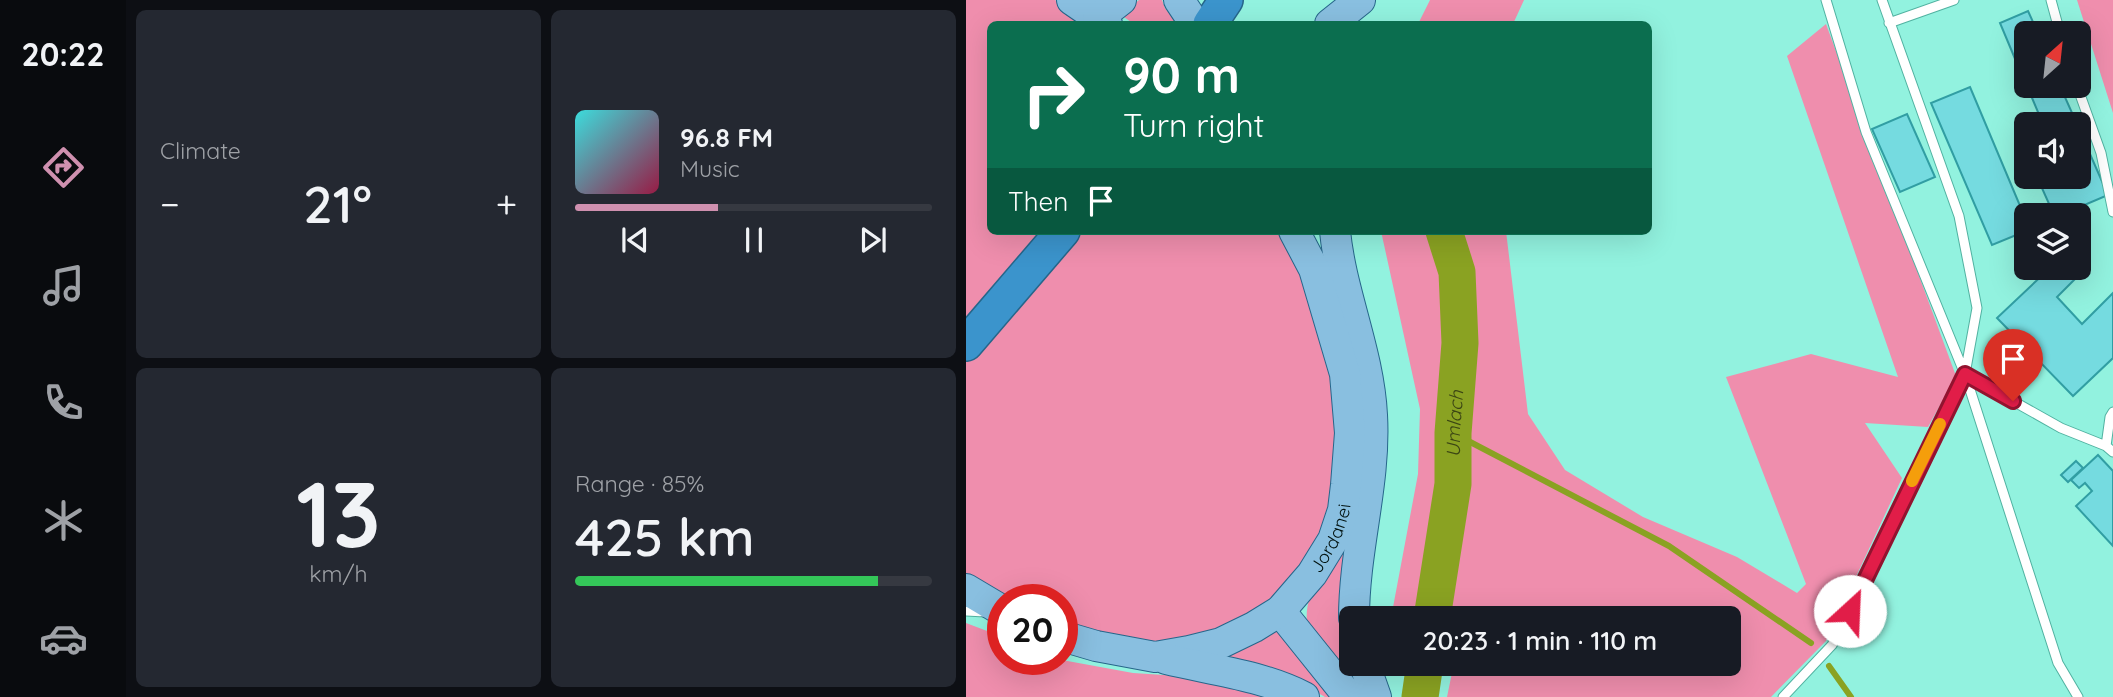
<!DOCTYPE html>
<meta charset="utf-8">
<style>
body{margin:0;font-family:Quicksand,sans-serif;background:#242831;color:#f1f3f6;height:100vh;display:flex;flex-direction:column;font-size:26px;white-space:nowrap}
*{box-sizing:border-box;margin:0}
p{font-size:23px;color:#9ea1a6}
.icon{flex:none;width:38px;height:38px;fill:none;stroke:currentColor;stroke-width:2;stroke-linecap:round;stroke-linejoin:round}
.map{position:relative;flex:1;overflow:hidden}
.drawer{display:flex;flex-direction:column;gap:10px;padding:10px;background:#0d0f14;width:840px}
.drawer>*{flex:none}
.guide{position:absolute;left:21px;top:21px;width:665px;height:214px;border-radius:10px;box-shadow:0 7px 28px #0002;background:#0b6e4f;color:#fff;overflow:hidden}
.needle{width:46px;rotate:27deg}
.buttons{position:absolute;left:1048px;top:21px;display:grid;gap:14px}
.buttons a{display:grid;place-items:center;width:77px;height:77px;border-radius:10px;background:#171b24;box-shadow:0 7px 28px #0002;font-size:35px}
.speed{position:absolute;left:21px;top:584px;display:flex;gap:14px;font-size:35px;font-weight:700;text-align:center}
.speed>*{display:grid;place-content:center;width:91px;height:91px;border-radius:50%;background:#171b24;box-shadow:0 7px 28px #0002;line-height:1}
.speed .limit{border:10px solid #d22;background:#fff;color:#111}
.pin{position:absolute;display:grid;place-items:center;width:60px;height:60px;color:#fff;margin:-72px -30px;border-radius:50% 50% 50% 0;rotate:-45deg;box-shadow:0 0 7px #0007}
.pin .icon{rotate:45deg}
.me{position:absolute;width:77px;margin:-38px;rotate:25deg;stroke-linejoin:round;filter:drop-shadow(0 0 5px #0008)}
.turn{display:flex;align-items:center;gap:24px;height:147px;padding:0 21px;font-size:32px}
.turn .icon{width:91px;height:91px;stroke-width:2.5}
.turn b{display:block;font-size:49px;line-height:60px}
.then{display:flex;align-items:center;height:66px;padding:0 21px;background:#0003;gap:14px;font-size:26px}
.big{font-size:52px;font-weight:600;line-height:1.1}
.drawer .widget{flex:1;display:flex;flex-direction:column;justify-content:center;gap:10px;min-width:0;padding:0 24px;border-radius:10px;background:#242831}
.drawer .dial{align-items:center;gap:0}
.dial b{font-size:91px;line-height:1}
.song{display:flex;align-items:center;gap:21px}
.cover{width:84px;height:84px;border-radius:10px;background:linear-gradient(135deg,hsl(180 70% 55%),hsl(340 70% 35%))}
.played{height:7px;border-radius:4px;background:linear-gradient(90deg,#cf90af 40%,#363941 40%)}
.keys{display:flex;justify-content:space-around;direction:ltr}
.heat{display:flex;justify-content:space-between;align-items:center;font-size:38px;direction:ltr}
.charge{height:10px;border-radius:5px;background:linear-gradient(90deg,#34c759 85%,#363941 0)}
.drawer .tiles{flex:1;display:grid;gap:10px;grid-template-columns:repeat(2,1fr)}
.trip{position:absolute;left:373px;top:606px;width:402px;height:70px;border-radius:10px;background:#171b24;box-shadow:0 7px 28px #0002;font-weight:600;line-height:70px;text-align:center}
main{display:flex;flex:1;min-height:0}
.tab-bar{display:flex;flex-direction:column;width:126px;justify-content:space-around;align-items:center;background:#090b0e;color:#9ea1a6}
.tab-bar .icon{width:49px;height:49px}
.tab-bar .current{color:#cf90af}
.tab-bar b{font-size:32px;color:#f1f3f6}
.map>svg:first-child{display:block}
</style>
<main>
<nav class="tab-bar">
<b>20:22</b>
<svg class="icon current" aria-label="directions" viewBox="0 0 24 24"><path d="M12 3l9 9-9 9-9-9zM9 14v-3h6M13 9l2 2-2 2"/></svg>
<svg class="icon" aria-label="music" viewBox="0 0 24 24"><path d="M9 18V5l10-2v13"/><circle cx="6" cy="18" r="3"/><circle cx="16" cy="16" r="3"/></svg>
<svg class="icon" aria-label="phone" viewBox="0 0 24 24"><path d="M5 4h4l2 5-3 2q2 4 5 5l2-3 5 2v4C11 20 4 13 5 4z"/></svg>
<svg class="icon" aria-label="climate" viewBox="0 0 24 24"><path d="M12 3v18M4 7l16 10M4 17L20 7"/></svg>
<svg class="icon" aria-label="car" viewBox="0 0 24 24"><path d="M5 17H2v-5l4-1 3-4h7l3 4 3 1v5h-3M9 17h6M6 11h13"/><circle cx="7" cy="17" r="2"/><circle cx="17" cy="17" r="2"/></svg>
</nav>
<section class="drawer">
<div class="tiles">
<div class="widget"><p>Climate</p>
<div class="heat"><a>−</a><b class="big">21°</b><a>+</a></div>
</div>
<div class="widget">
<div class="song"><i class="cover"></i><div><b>96.8 FM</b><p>Music</p></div></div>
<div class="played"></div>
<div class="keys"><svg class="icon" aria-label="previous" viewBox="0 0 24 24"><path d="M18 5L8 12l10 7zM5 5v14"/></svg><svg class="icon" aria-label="pause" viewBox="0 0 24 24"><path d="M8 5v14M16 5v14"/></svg><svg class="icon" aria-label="next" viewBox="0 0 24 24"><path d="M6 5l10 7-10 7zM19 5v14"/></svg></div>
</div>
<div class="widget dial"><b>13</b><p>km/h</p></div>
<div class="widget"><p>Range · 85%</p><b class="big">425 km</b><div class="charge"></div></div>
</div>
</section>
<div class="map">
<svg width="1147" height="697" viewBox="0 0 1147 697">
<rect width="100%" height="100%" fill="#92f2df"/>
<path fill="#ef8ead" d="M0,0H89L126,24H24V231H318L335,266L365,367L373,423L363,522L315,598L240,637L192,643L96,626V600H37L0,576Z
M173,0H196L199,8L211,24H168L155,15Z
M464,0H558L547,24H452Z
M1111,0H1147V113Z
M860,24L990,376L962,427L899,423L936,478L860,641L805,697H481L488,663H763V618H425L452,474L454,409L415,231H540L562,414L599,470L677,517L771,557L831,593L840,584L760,377L845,354L932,377L821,56Z
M377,550L381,552L378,596L385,663L397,691L341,623C338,591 358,573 377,550Z
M312,620L378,697H359L340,686L236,653Z
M0,623L37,637V660H96L167,673L229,677L310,697H0Z"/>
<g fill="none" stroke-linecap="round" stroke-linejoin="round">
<path stroke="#8aa222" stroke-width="6" d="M487,433L703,546L845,643
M863,666L885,697"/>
<g stroke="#8aa222" stroke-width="37">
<path id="s1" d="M466,618L487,484V433L494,343L491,272L478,231"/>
<path d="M454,697L459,663"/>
</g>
</g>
<path fill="#75dbe0" stroke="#319ea3" stroke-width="2" d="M1062,11L1072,33H1060V85L1034,23Z
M1061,86H1094L1111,124H1077Z
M1004,87L1060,220V231L1026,245L965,103Z
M941,114L969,177L934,192L906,129Z
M1113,129L1142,195L1095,215H1088L1071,177H1113Z
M1084,268H1095L1108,280L1091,297L1116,324L1147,293V358L1107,396L1031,318Z
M1132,455L1147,471V546L1110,506L1126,491L1119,483L1113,488L1105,480Z
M1110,461L1117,468L1102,482L1095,475Z"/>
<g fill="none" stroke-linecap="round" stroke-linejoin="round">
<defs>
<path id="lane" d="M860,0L900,132L998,372
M1085,0L1094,33
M923,23L988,0
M1111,86L1135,153L1147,212
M1140,446L1144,417L1147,412
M0,611L19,612
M817,697L866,645L874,632L999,374L1011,308L993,216L916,0
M1112,697L1092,663L999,374L1095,428L1140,446L1147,452"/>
<g id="primary">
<path d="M106,0L141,24"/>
<path d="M213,0L229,24"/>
<path d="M132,18L155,0"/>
<path d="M364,24L394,0"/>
<path d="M369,231C375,293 403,352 406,415C410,483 388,549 388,618"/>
<path d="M0,589L37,611"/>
<path d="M314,611L383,697"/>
<path id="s2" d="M96,636L130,646L189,657L223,651L255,643L288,627L314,611L346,574L367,540L377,510L380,485L384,433L379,374L348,269L328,231"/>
<path d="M200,659C246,670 295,675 338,697"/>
<path d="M398,663L410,697"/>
</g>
<path id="highway" d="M244,24L260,0
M0,344L97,231"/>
</defs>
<use href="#lane" stroke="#51b2a1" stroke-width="11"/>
<use href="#primary" stroke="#26668a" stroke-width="32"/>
<use href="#highway" stroke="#26668a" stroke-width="36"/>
<use href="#lane" stroke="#fff" stroke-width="9"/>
<use href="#primary" stroke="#89bfe0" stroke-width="30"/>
<use href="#highway" stroke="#3b94cc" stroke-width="33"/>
</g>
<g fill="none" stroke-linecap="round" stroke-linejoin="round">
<defs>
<path id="route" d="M884,611L999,374L1047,401"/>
</defs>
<use href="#route" stroke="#92132f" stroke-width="18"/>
<use href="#route" stroke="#e11d48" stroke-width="12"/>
<path stroke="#f59e0b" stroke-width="12" d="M946,481L974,424"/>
</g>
<g text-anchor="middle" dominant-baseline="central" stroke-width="6" stroke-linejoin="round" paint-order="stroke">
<g font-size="18" fill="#00110e" stroke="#92f2df">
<text stroke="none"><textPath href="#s2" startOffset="320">Jordanei</textPath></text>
</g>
<g font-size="19" font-style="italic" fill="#3b4514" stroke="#92f2df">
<text stroke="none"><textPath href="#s1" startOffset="196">Umlach</textPath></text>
</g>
</g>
</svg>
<div class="buttons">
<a><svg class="needle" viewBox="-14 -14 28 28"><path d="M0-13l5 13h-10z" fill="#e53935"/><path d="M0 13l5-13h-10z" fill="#9ea1a6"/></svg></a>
<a><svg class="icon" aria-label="sound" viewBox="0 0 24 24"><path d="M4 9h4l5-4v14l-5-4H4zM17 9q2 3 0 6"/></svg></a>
<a><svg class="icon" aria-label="layers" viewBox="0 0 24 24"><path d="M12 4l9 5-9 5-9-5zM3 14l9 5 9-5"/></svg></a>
</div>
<div class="speed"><div class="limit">20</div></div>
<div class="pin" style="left:1047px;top:401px;background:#d93025"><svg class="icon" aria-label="arrive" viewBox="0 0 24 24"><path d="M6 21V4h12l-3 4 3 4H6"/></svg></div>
<svg class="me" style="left:884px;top:611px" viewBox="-20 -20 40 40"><circle r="19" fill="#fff"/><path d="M0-13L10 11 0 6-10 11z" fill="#e11d48"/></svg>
<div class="trip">20:23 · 1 min · 110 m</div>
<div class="guide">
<div class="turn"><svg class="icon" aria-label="right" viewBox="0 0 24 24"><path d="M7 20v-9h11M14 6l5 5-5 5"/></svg><div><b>90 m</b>Turn right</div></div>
<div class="then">Then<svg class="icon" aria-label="arrive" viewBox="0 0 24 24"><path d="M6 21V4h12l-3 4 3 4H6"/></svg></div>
</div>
</div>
</main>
